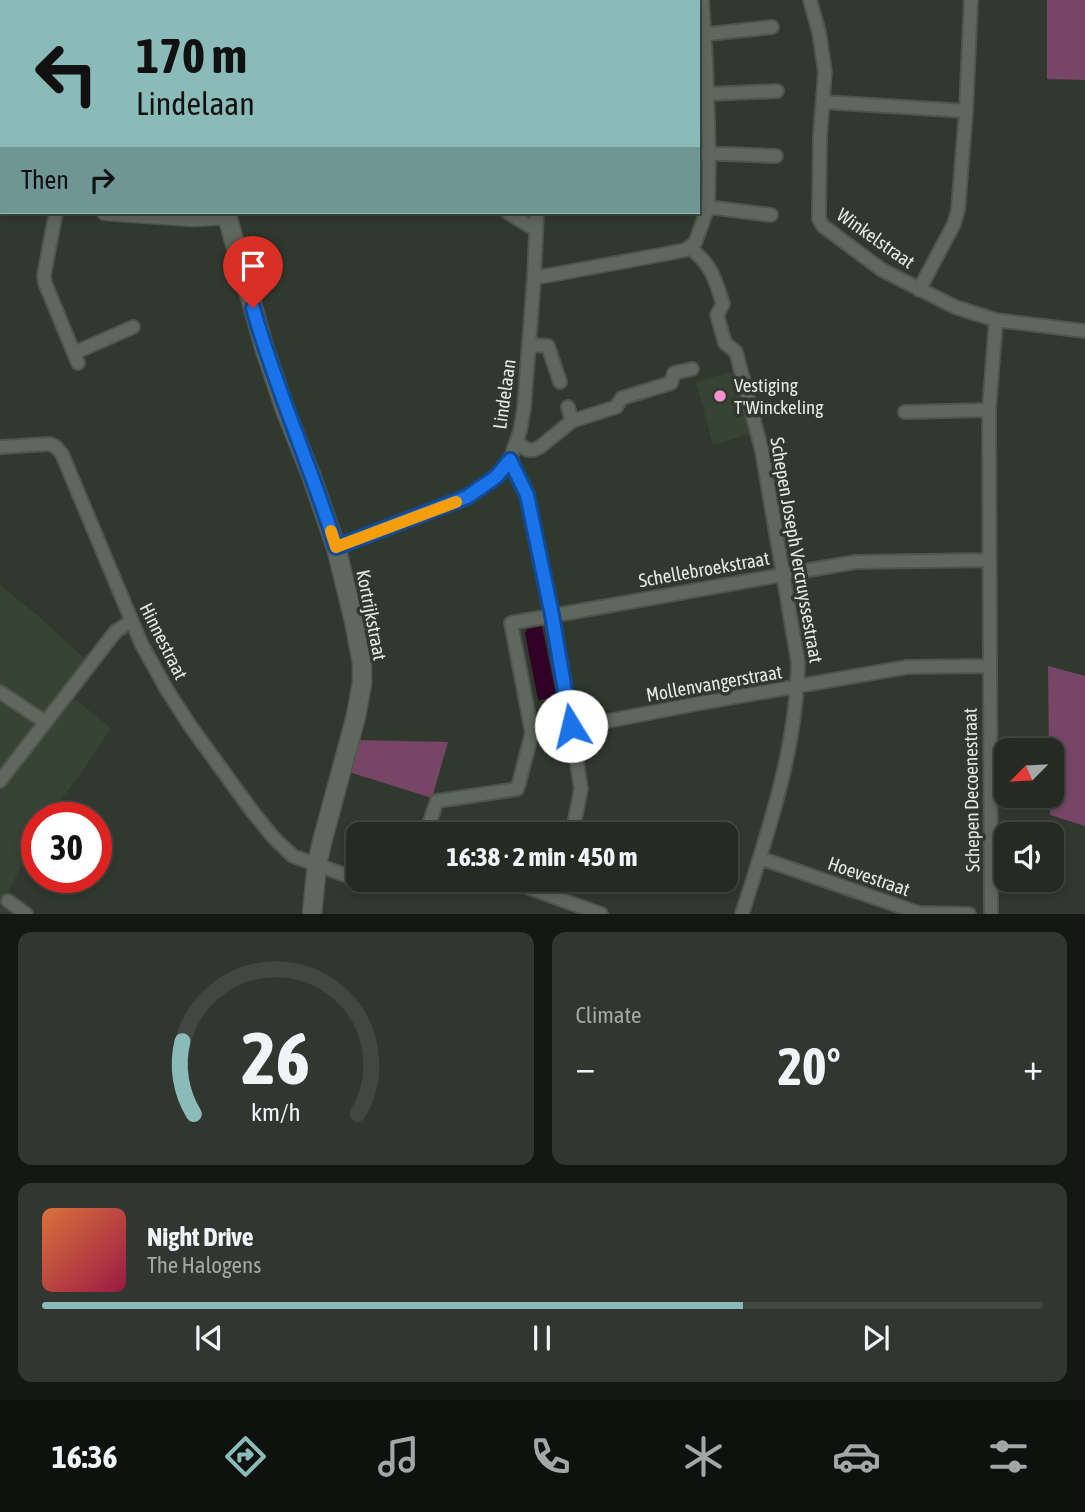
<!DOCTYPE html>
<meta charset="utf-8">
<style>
body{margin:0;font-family:"Asap Condensed",sans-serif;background:#313730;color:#f1f3f6;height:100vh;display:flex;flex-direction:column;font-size:26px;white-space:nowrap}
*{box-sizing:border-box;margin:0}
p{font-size:23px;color:#a3a7a6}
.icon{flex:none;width:38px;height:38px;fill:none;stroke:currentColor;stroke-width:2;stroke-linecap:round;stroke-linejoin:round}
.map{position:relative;height:914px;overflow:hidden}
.details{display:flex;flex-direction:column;gap:18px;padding:18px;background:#141813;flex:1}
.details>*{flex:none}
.top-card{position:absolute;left:0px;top:0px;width:700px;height:214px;box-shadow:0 4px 10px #0003,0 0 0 2px #424741;background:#8bbbb9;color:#111;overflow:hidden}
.needle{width:46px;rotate:246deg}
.tools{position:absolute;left:994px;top:738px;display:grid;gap:14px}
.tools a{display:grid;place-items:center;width:70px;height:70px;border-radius:14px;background:#252b23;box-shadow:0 4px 10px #0003,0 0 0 2px #424741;font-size:35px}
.speed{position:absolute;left:21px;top:802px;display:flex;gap:14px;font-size:35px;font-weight:700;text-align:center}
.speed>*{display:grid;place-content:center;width:91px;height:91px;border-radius:50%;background:#252b23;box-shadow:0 4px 10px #0003,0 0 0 2px #424741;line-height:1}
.speed .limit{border:10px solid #d22;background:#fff;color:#111}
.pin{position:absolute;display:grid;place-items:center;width:60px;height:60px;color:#fff;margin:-72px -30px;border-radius:50% 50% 50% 0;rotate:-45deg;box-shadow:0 0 7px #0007}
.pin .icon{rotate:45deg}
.me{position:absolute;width:77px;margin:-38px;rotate:351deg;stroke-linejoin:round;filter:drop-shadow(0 0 5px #0008)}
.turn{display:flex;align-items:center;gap:24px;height:147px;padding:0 21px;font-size:32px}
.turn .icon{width:91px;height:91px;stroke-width:2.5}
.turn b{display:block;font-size:49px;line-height:60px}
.then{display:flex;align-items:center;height:66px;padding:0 21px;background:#0003;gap:14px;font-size:26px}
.big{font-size:52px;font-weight:700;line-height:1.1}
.details .tile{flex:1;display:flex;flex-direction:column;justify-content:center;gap:10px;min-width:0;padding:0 24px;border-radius:14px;background:#313730}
.details .dial{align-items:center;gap:0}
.dial svg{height:182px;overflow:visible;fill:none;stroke:#424741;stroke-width:7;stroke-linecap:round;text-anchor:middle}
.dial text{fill:#f1f3f6;stroke:none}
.song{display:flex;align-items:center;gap:21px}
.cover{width:84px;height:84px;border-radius:10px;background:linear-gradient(135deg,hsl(20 70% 55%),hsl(340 70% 35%))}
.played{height:7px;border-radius:4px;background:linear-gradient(90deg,#8bbbb9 70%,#424741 70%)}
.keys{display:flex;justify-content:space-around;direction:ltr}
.heat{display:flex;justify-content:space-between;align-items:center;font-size:38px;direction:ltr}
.details .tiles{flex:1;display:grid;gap:18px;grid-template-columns:1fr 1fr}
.tile:last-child{grid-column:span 2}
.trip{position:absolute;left:346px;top:822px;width:392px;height:70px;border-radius:14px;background:#252b23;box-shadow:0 4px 10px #0003,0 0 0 2px #424741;font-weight:700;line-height:70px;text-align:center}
.dock{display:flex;height:112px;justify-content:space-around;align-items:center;background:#0f110e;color:#a3a7a6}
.dock .icon{width:49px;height:49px}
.dock .selected{color:#8bbbb9}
.dock b{font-size:32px;color:#f1f3f6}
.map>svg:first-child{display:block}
</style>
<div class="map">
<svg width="1085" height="914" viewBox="0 0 1085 914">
<rect width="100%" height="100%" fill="#31392f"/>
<path fill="#374334" d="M734,371L752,433L713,445L696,382Z
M0,585L37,615L85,659L100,639L121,618L128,636L119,635L73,698L111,728L82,772L47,817H37V834L1,907L12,914L0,913Z"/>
<path fill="#774667" d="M1047,0H1085V80L1047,79Z
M1048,666L1085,676V826L1050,815L1052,751H1049Z
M356,740L448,742L432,798L349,772Z"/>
<path fill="#310126" d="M542,626L556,695L552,698L538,700L525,633L527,629Z"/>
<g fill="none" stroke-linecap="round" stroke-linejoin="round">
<defs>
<path id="minor" d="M810,0L819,32L825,72L820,136L819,209V219L823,226L882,270L955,307L996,320L1085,331
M551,2V0
M699,35L772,27
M707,94L777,91
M823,102L966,111L958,210L954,224L919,290
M966,111L971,0
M698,153L776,156
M708,207L771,215
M56,212L44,275L45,283L78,363
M507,212L536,230
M690,248C712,265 715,279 723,304L717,315L725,343L736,352L762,451L798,662C797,748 768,832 742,914
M534,278L665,254L685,250L695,243L708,207L709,154L706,62L702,0
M529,345L548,346L560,382
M74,353L133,327
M568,407L572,421
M905,412L989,410
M516,442L528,450H533L540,447L572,421L616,407L622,398L671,383L674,373L692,369
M0,447L49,444L55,446L62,454L141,643L167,690L191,727L252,811L274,838L293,856L359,880
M510,460L527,495L552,615L573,737L581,789L574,824L570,835
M336,547L467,497L496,477L510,460L520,431L524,408L534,278L537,212
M0,692L45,722
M571,728L701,703L907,667L989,666
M532,733L571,726
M0,781L116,631L132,621
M434,835L429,824L437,801L517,789L519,783L532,733L511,623L855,562L989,560
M760,858L919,913L969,914
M507,880L601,914
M548,894L554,880
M8,901L26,914
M991,914L989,410L996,320"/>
<path id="tertiary" d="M0,189L2,190
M105,212L194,218L227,216"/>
<path id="secondary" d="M209,2V0
M226,212L265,350L286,412L311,475L336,547L355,625L362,663V683L356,716L322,842L317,864L312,914"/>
</defs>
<use href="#minor" stroke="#4e554c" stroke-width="16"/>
<use href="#tertiary" stroke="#4e554c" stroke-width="19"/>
<use href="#secondary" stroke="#4e554c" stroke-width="21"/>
<use href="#minor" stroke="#60685e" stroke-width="12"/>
<use href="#tertiary" stroke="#60685e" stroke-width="16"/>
<use href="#secondary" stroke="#60685e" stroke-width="18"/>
</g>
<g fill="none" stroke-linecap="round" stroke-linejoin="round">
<defs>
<path id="route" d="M253,308C276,390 311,466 336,547L467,497L496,477L510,460L527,495L552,615L571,726"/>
</defs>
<use href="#route" stroke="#114b97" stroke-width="18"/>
<use href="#route" stroke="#1a73e8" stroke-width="12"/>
<path stroke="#f59e0b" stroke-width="12" d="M331,531L336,547L456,502"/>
</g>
<circle fill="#f491d4" stroke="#31392f" stroke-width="2.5" cx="720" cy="396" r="7"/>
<g text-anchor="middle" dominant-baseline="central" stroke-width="7" stroke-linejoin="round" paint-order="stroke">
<g font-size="19" fill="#e4eae3" stroke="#31392f">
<text transform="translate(876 238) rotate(35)">Winkelstraat</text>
<text transform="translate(504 394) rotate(-82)">Lindelaan</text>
<text transform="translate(797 550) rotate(80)">Schepen Joseph Vercruyssestraat</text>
<text transform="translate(704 569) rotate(-10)">Schellebroekstraat</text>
<text transform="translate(372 615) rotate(79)">Kortrijkstraat</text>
<text transform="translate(164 641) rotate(63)">Hinnestraat</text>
<text transform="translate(714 683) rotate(-10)">Mollenvangerstraat</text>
<text transform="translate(971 790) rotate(-91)">Schepen Decoenestraat</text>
<text transform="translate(869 876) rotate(19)">Hoevestraat</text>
</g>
<g font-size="19" fill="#e4eae3" stroke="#31392f" text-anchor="start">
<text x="734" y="385">Vestiging<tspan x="734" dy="22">T'Winckeling</tspan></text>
</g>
</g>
</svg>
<div class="tools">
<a><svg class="needle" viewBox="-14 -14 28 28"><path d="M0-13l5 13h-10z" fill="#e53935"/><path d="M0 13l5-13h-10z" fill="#a3a7a6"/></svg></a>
<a><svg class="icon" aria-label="sound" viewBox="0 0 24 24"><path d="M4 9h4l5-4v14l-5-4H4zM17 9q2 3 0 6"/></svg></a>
</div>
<div class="speed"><div class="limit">30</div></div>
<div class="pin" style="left:253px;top:308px;background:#d93025"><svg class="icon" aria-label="arrive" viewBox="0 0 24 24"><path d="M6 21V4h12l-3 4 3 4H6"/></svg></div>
<svg class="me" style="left:571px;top:726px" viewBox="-20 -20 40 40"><circle r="19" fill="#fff"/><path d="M0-13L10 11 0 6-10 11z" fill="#1a73e8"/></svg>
<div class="trip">16:38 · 2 min · 450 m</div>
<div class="top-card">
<div class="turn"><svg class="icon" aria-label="left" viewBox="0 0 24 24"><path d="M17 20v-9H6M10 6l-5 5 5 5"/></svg><div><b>170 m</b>Lindelaan</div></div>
<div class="then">Then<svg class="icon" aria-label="right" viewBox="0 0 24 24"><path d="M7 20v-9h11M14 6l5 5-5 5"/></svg></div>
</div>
</div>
<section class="details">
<div class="tiles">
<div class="tile dial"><svg viewBox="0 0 100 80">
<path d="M14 69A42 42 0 1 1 86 69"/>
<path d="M14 69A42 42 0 0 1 9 37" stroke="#8bbbb9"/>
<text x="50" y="56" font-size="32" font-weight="700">26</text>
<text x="50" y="72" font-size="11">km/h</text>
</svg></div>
<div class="tile"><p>Climate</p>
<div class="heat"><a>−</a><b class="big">20°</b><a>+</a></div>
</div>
<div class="tile">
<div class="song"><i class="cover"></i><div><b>Night Drive</b><p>The Halogens</p></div></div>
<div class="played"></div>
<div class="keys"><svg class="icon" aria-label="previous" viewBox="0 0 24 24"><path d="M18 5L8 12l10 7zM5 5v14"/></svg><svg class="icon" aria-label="pause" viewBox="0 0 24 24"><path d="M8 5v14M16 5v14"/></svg><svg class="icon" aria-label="next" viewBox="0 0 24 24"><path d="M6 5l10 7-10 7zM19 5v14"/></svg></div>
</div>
</div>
</section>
<nav class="dock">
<b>16:36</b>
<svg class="icon selected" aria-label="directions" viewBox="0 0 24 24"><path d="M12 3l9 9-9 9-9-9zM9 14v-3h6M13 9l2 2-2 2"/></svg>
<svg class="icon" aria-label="music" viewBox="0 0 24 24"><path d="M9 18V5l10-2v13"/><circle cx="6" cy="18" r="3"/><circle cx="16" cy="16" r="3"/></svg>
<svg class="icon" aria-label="phone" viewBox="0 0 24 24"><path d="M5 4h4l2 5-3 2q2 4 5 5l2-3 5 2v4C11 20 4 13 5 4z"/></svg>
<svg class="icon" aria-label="climate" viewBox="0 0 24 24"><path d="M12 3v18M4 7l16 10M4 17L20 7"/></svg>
<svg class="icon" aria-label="car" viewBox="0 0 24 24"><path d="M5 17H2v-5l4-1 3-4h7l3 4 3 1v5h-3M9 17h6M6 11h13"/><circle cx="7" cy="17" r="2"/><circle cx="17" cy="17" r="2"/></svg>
<svg class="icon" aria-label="filters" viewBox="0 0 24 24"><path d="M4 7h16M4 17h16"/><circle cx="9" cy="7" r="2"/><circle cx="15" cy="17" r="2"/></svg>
</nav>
